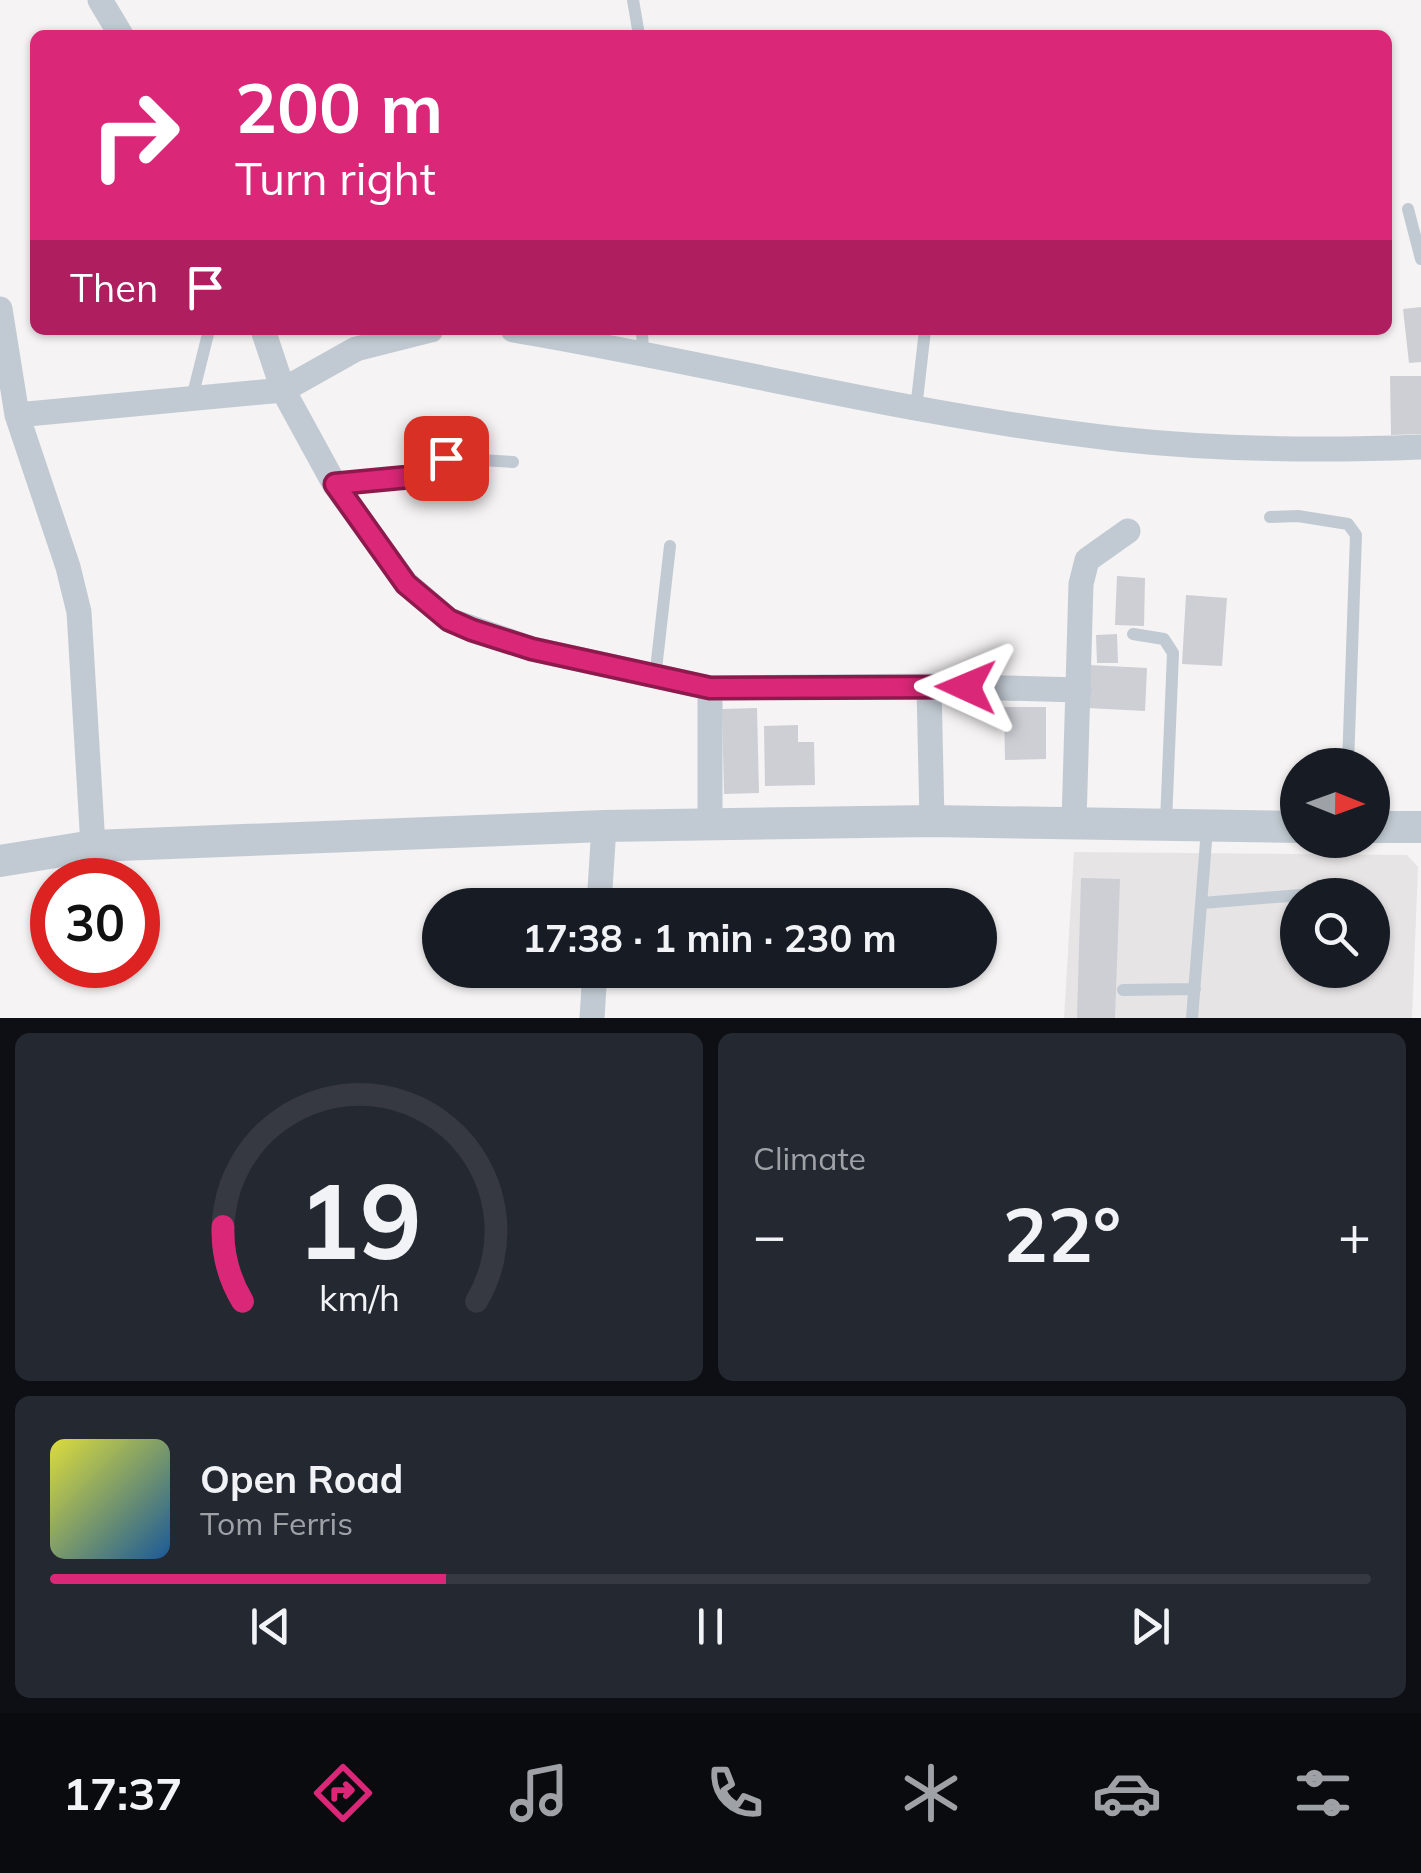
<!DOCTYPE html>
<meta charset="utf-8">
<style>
body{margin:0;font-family:Mulish,sans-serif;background:#242831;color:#f1f3f6;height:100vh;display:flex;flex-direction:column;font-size:38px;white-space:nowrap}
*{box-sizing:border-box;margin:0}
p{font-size:32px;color:#9ea1a6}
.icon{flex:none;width:55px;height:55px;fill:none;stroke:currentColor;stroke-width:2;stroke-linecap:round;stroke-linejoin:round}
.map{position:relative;height:1018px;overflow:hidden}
.panel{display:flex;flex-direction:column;gap:15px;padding:15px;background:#0d0f14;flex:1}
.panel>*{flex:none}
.guide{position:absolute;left:30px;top:30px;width:1362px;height:305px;border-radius:15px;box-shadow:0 2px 8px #0004;background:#db2777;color:#fff;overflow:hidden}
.needle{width:65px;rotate:91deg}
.fabs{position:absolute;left:1280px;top:748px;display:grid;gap:20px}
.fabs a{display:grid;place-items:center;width:110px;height:110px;border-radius:50%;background:#171b24;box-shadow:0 2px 8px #0004;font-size:50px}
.speed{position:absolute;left:30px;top:858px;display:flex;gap:20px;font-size:50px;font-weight:700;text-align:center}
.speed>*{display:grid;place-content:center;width:130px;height:130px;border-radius:50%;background:#171b24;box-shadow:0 2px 8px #0004;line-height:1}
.speed .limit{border:15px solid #d22;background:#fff;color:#111}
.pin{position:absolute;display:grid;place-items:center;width:85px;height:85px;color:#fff;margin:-42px;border-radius:20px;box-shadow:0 5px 15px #0006}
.me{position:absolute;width:110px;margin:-55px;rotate:271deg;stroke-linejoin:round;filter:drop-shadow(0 0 8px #0008)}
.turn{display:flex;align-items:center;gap:35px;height:210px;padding:0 40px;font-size:45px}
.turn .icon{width:130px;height:130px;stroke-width:2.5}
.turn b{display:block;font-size:70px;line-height:85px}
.then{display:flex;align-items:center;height:95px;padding:0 40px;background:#0003;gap:20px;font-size:38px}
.big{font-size:75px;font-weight:700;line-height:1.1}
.panel .widget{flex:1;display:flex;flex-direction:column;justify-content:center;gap:15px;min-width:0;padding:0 35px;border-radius:15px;background:#242831}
.panel .dial{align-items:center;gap:0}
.dial svg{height:260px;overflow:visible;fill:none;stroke:#363941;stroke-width:7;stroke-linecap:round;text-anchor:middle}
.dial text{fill:#f1f3f6;stroke:none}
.song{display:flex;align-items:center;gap:30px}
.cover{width:120px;height:120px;border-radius:15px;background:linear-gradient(135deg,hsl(60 70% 55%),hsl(210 70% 35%))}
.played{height:10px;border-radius:5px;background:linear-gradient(90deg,#db2777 30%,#363941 30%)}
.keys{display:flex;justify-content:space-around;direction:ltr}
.heat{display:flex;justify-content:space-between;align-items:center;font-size:55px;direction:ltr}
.panel .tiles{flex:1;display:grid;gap:15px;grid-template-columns:1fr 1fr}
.widget:last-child{grid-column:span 2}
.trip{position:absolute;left:422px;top:888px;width:575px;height:100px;border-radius:50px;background:#171b24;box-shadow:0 2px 8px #0004;font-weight:700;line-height:100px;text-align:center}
.menu{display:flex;height:160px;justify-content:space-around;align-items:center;background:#090b0e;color:#9ea1a6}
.menu .icon{width:70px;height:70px}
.menu .selected{color:#db2777}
.menu b{font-size:45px;color:#f1f3f6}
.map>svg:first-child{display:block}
</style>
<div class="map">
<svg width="1421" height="1018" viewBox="0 0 1421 1018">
<rect width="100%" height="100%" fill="#f5f3f3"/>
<path fill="#e6e4e5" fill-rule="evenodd" d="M1074,852L1407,855L1418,867L1412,1018H1064ZM1298,895H1372V970H1298Z"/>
<path fill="#cdcfd5" d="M1421,307V362L1409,363L1403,309Z
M1390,376H1421V434L1391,435Z
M1117,576L1145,578L1144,626L1115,625Z
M1186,595L1227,598L1222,666L1182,664Z
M1117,634L1118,663H1097L1096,635Z
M1089,665L1147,668L1145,711L1087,708Z
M1004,707H1046V759L1005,760Z
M757,708L759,793L724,794L722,709Z
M798,725V742H814L815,785L765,786L764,726Z
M1081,878L1120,879L1115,1018H1077Z"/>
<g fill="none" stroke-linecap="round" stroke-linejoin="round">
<path stroke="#c1cad2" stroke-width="12" d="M633,0L639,35
M1408,209L1421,259
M642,330L643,354
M192,398L209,330
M916,409L925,330
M335,485L409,477L430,464L446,458L513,462
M1270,517L1298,516L1348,524L1356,535L1348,765
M1133,634L1164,639L1173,653L1166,822
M655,678L670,546
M1202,903L1337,892
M1123,990L1195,989
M1192,1018L1207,829"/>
<path stroke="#c1cad2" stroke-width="25" d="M100,0L121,35
M0,309L17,415L68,567L79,612L93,846
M263,330L283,390L335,485L406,583L449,620L532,649L710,688L929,686L1079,690
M513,330C715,364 914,416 1118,439C1219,450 1320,451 1421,447
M17,415L283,390L356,349L431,330
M929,686L932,821
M710,688V824
M1074,822L1081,584L1087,560L1128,531
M599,905L604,826
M592,1018L595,970"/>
<path stroke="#c1cad2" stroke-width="32" d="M1372,827H1421
M0,861L93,846L604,826L932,821L1298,827"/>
</g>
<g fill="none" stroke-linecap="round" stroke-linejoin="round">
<defs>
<path id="route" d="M446,458L430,464L409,477L335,484L406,584L449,620L472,630L532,649L710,688L966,687"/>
</defs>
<use href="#route" stroke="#8e194d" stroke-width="25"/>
<use href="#route" stroke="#db2777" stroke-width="18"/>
</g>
</svg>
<div class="fabs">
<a><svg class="needle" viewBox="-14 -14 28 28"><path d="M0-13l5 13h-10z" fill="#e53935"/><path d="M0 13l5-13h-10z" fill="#9ea1a6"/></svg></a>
<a><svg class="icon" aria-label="search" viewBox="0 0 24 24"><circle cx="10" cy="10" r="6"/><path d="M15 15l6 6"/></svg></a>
</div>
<div class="speed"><div class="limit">30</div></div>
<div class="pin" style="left:446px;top:458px;background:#d93025"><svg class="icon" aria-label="arrive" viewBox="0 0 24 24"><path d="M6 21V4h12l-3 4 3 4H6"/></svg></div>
<svg class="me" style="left:966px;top:687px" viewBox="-20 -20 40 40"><path d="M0-17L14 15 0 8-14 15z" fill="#db2777" stroke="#fff" stroke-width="4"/></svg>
<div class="trip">17:38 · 1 min · 230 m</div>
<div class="guide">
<div class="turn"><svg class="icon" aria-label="right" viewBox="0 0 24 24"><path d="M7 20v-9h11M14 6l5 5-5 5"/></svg><div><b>200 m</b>Turn right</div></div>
<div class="then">Then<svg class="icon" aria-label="arrive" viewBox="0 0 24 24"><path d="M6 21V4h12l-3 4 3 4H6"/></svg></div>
</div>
</div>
<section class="panel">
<div class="tiles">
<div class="widget dial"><svg viewBox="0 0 100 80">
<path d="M14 69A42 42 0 1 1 86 69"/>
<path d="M14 69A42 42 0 0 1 8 46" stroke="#db2777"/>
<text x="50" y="56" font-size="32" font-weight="700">19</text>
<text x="50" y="72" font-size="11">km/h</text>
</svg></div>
<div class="widget"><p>Climate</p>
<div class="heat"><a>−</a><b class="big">22°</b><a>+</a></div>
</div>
<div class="widget">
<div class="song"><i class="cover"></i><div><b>Open Road</b><p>Tom Ferris</p></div></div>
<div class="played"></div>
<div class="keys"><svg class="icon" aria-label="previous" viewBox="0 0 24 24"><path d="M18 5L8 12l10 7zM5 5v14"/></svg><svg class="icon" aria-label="pause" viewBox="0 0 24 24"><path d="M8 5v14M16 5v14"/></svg><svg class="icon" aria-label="next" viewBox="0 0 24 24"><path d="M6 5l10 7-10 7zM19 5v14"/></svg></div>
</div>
</div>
</section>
<nav class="menu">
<b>17:37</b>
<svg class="icon selected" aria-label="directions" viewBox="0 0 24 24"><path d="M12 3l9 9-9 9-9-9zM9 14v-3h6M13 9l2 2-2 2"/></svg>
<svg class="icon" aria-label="music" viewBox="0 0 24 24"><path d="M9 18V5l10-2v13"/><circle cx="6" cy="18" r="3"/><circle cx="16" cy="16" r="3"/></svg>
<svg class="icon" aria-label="phone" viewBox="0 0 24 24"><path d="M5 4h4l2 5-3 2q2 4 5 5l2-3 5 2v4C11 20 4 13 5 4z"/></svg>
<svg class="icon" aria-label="climate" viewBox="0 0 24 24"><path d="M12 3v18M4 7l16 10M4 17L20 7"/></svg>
<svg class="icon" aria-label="car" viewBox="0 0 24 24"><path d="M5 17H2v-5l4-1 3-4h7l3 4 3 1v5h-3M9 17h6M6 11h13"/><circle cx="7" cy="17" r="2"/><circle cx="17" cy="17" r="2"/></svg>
<svg class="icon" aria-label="filters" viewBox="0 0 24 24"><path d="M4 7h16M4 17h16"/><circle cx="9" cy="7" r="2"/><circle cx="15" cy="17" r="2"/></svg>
</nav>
